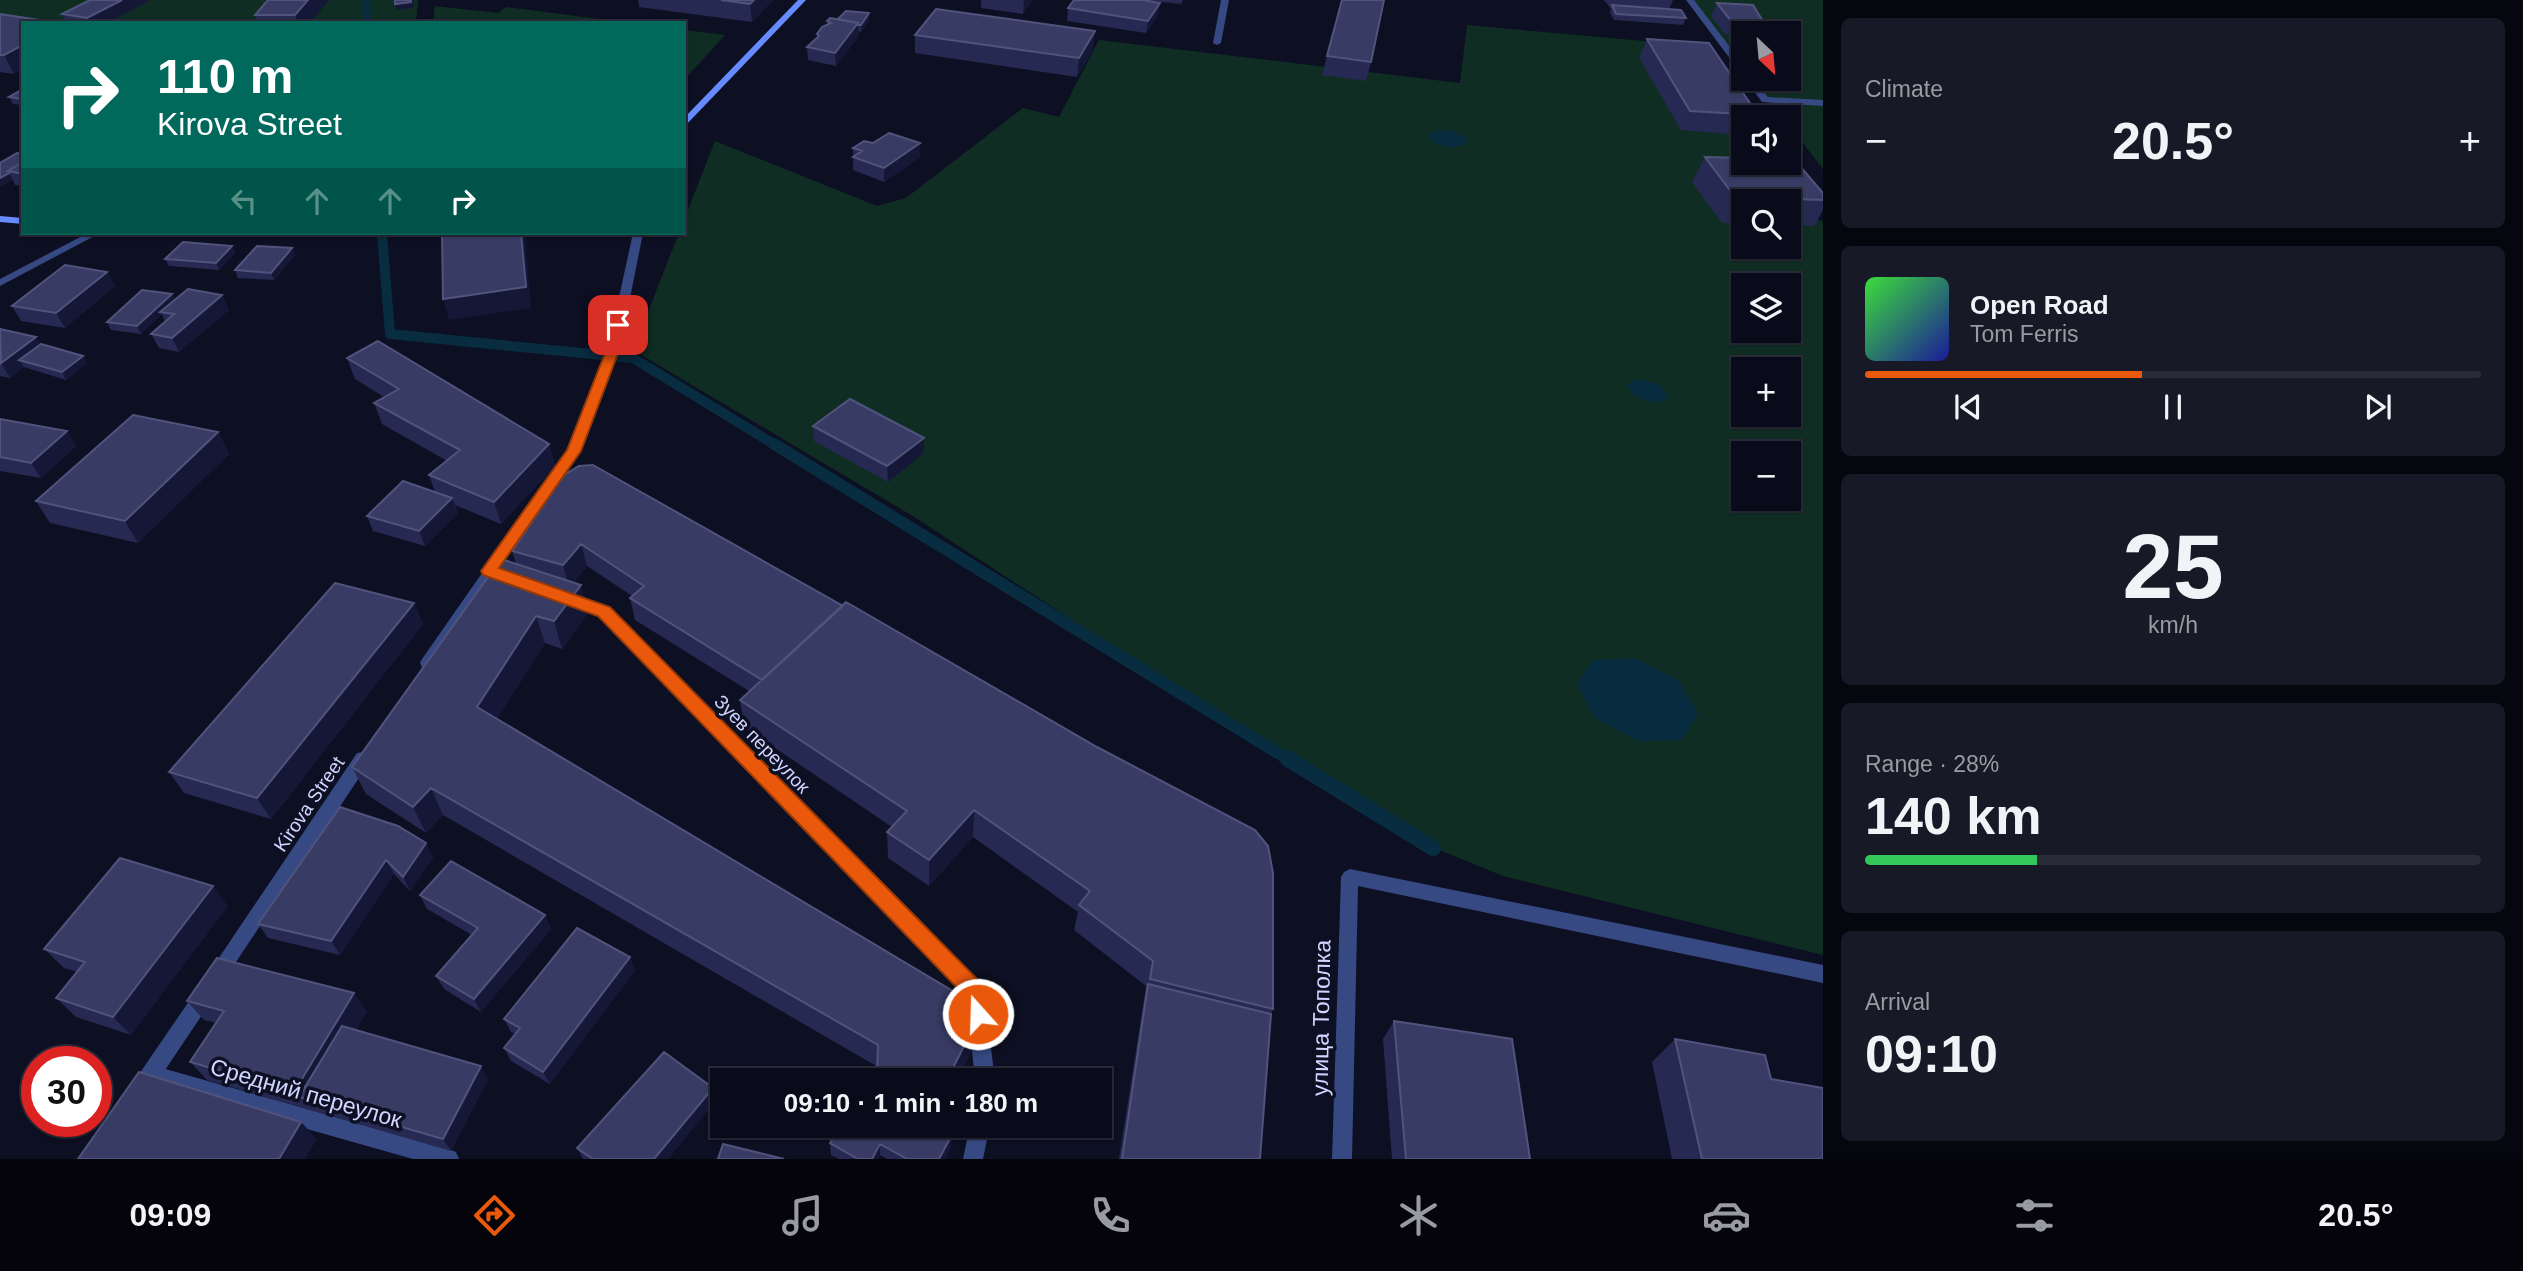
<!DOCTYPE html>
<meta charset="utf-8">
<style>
body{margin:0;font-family:Arial,sans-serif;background:#181927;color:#f1f3f6;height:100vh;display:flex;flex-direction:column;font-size:26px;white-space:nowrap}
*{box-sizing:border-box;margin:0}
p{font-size:23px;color:#999ba2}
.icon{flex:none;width:38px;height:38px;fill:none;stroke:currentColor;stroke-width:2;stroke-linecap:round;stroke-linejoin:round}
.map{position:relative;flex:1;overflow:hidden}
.side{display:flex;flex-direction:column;gap:18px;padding:18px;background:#06060e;width:700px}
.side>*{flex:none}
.guide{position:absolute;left:21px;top:21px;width:665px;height:214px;border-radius:0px;box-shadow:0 2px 5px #0004,0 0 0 2px #2a2b39;background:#00695c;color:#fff;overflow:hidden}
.needle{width:46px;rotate:154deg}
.buttons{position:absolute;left:1731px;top:21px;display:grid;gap:14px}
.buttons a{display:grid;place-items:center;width:70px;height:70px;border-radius:0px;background:#0a0b1a;box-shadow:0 2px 5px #0004,0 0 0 2px #2a2b39;font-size:35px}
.speed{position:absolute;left:21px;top:1046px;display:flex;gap:14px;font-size:35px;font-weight:700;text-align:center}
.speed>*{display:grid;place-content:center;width:91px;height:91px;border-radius:50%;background:#0a0b1a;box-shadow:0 2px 5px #0004,0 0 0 2px #2a2b39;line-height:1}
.speed .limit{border:10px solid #d22;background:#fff;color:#111}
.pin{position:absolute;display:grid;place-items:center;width:60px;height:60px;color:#fff;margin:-30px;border-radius:14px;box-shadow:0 4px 10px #0006}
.me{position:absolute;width:77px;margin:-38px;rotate:340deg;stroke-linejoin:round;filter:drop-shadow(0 0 5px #0008)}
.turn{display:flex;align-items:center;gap:24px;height:147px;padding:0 21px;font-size:32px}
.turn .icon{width:91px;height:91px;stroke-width:2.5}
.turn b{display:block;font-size:49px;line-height:60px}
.lanes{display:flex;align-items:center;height:66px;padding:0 21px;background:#0003;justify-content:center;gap:35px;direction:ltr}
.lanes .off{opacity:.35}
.big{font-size:52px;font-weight:600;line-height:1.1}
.side .widget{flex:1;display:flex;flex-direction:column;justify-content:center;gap:10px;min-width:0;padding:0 24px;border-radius:10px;background:#181927}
.side .dial{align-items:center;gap:0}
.dial b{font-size:91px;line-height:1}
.song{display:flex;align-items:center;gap:21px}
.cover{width:84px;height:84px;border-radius:10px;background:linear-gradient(135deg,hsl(120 70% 55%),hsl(240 70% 35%))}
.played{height:7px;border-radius:4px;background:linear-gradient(90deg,#ea580c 45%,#2a2b39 45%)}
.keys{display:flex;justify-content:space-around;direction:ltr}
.heat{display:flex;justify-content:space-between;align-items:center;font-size:38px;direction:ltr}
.charge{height:10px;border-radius:5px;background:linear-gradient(90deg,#34c759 28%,#2a2b39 0)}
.trip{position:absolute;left:710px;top:1068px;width:402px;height:70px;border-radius:0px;background:#0a0b1a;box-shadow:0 2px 5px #0004,0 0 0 2px #2a2b39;font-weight:600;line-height:70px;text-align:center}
.menu{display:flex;height:112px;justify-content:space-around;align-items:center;background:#04040a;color:#999ba2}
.menu .icon{width:49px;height:49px}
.menu .active{color:#ea580c}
.menu b{font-size:32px;color:#f1f3f6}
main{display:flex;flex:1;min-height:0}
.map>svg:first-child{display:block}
</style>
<main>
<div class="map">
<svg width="1823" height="1159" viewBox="0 0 1823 1159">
<rect width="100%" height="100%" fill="#0d0f22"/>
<path fill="#102d24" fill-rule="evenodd" d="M0,0H418L416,23H23L0,21Z
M1690,0H1823V169L1789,125L1788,117H1782L1752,79H1788V33H1743V67Z
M435,6L498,13L506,7L630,23H433Z
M1467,25L1711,47L1743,117V163L1805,213L1823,222V955L1503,876L1398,833L916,518L633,350L679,233H684V220L715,141L877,206L906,198L1023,108L1059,117L1099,40L1460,83ZM1743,201H1788V247H1743ZM1743,285H1788V331H1743ZM1743,369H1788V415H1743ZM1743,453H1788V499H1743Z
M684,30L725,35L684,80Z"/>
<path fill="#082c40" d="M1438,130L1453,131L1466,137L1468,143C1455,150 1444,147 1431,141L1429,134Z
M1634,380C1649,380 1660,382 1668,396L1662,402C1646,402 1636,400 1627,386Z
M1634,658L1678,680L1698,713L1682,740L1639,741L1595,718L1577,684L1593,660Z"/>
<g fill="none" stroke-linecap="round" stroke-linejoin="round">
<path stroke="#082c40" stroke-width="8" d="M366,0L367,23"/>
<path stroke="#082c40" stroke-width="10" d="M382,233L390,334L633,358L777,446"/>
<path stroke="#082c40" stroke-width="12" d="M774,444L1291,761"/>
<path stroke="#082c40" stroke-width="16" d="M1288,759L1433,848"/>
<path fill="#374983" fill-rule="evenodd" d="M1686,0H1694L1743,64V73L1740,72Z
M1745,79H1753L1768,97L1823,100V106L1762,102Z
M569,594L609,607L981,986L984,992L981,998L975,1001L969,998L599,615L564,603L562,599Z
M151,1065L449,1149L456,1152L459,1159H413L151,1085L144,1082L141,1075L144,1068Z"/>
<path fill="#374983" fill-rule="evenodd" d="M1221,0H1229L1221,43L1217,45L1213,43Z
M88,233H100L0,286V279Z
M633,233H643L620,348L580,451L432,667H422L420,663L422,659L568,450L608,348Z
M363,752L369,753L371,758L369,763L222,983L216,986L210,983L207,977L210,971L357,753Z
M1350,869L1823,965V983L1358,886L1352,1159H1332L1341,877L1344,872Z
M975,983L981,986L984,992L995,1080H975L966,992L969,986Z
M205,985L212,988L214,994L212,1000L147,1097L140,1100L133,1097L130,1090L133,1083L198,988Z
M970,1125H990L983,1159H963Z"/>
<path fill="#668bff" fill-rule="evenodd" d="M798,0H806L684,127V118Z
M0,216L23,218V224L0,222Z"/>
</g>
<path fill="#262951" d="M90,0H148L149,1L108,23H66L62,14Z
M268,0L310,23H258L255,15Z
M638,0H773L752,22L639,7Z
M981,0H1033L1023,14L981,8Z
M1143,0H1183L1181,4Z
M1604,0H1673L1669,9L1686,18L1683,25L1614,20L1610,12L1611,9Z
M1160,3L1158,15L1146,33L1067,21L1068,8Z
M1717,3L1764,23L1760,33H1743V35L1725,34L1711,16Z
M0,14L23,23V69L14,74L0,72Z
M838,19L869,20L861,32L858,31L859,36L836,66L808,60L807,47L817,38V34L827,25V21Z
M915,35L1093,50L1077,77L915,53Z
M1647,39L1758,115L1757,117H1743V135L1681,130L1639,58Z
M1327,56L1371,62L1366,81L1322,75Z
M23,89V105L13,104L9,97Z
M873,143H920V157L884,182L853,170V148Z
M23,155V186L15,185L13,180L0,187V163Z
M1705,157L1823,193V210L1814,226L1788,225V201H1743V224L1722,223L1692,182Z
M232,246L235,253L219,270L169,266L165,259Z
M292,248L295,255L274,280L238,278L235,270Z
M107,272L115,286L65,328L21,321L12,306Z
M172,294L175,300L222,295L229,310L179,352L159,348L151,334L165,322L162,314L141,334L111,330L107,322Z
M0,329L41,344L83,356L87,363L66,380L24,367L10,378L0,376Z
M347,358L549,444L555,466L501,524L455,505L458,513L425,546L373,531L367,516L435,492L429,475L447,461L382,424L374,403L384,397L355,379Z
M0,419L67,431L76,446L41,478L0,471Z
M813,426L924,453L888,482L814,441Z
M218,432L229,454L138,543L50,523L36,501Z
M564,475L1273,1009L1271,1014L1260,1159H1119L1146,986L1074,930L1078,912L973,837L929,886L888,858L887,832L892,827L744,727L740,700L749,691L635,620L630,598L632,596L587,566L573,583L588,613L562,649L545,643L497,719L973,1028L971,1052L957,1080H878V1067L443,815L426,833L366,794L352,767L516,564L512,551Z
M414,603L423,624L271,819L184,793L169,772Z
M340,807L426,843L433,858L410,891L394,874L340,955L268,938L258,924Z
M420,895L545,915L551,929L481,1012L444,989L436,976L472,935L427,909Z
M228,906L131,1035L76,1017L56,998L77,972L64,968L44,949Z
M630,957L635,971L550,1084L511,1061L504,1048L515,1034L511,1032L504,1019Z
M187,1001L367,1012L356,1030L488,1079L451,1151L207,1080L190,1062L216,1023L204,1020Z
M1394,1021L1530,1159H1392L1383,1039Z
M1675,1039L1771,1079L1823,1159H1672L1652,1062Z
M713,1088L716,1100L668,1159H583L577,1148Z
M840,1125L951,1147L945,1159H887L880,1155L878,1159H839L831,1155L830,1143Z"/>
<path fill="#141736" d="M122,0H148L149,1L108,23H89L87,18Z
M308,0H329L310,23H298L295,15Z
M411,0H414L413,8L397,10L395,4Z
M754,0H773L752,22L750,4Z
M1025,0H1033L1023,14L1024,1Z
M1160,3L1158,15L1146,33L1148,21Z
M869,13V20L861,32V25Z
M858,23L859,36L836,66L835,53Z
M1095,31L1093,50L1077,77L1079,58Z
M23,45V69L14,74L4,55Z
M920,143V157L884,182V168Z
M9,173L13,180L0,187V178Z
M521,233H525L531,308L449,320L443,299Z
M232,246L235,253L219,270L216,263Z
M292,248L295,255L274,280L271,273Z
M107,272L115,286L65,328L56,313Z
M172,294L175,301L160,312L162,314L141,334L137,326Z
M222,295L229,310L179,352L172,338Z
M36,337L45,351L19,360L24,367L10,378L1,363Z
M83,356L87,363L66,380L62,372Z
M67,431L76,446L41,478L31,463Z
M218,432L229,454L138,543L125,521Z
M924,438V453L888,482L887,466Z
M549,444L555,466L501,524L494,502Z
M452,498L458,513L425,546L419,531Z
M581,544L587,566L569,587L563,565Z
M581,585L588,613L562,649L554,621Z
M414,603L423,624L271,819L257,798Z
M536,616L545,643L488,734L477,707Z
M431,788L443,815L426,833L413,807Z
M974,810L973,837L929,886V860Z
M426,843L433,858L410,891L403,877Z
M386,860L394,874L340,955L331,941Z
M213,886L228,906L131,1035L113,1017Z
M545,915L551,929L481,1012L474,999Z
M630,957L635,971L550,1084L543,1072Z
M354,993L367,1012L314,1102L299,1097L294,1092Z
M973,1028L971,1052L957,1080H947Z
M481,1066L488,1079L451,1151L443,1139Z
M713,1088L716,1100L668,1159H654Z
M301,1122L317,1139L305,1159H279Z
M952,1135L951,1147L945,1159H939Z
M880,1144V1155L878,1159H872Z"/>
<path fill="#383c64" stroke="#50547c" stroke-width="2" d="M90,0H122L87,18L62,14Z
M268,0H308L295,15H255Z
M395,0H411V2L395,4Z
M721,0H754L750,4Z
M1074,0H1143L1160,3L1148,21L1068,8Z
M1342,0H1384L1371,62L1327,56Z
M1717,3L1753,5L1764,23L1731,21Z
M1612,5L1681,10L1686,18L1616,14Z
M936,9L1095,31L1079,58L915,35Z
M846,11L869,13L861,25H858V23L838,19Z
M0,14L59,23H23V45L4,55H0Z
M830,18L858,23L835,53L807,47L819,36L817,34L822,27L831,23L827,21Z
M1647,39L1709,43L1758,115L1690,111Z
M23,89V99L9,97Z
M889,133L920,143L884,168L853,157L862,151L853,148L864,141L873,143Z
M17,153L23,155V162L8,171L9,173L0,178V163Z
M1705,157L1743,158V163H1788V159H1794L1823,193V200L1735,197Z
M23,162V174L8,171Z
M442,233H521L526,287L443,299Z
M183,242L232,246L216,263L165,259Z
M257,246L292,248L271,273L235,270Z
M65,265L107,272L56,313L12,306Z
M188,289L222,295L172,338L151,334L174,314L160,312Z
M142,290L172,294L137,326L107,322Z
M0,329L36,337L1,363Z
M378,341L549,444L494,502L429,475L460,450L374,403L399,389L347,358Z
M41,344L83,356L62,372L19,360Z
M850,399L924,438L887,466L813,426Z
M133,415L218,432L125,521L36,501Z
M0,419L67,431L31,463L0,457Z
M593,465L843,606L762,680L630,598L644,586L581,544L563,565L512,551L564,475L579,466Z
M403,481L452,498L419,531L367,516Z
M501,559L581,585L554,621L536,616L477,707L956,993L973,1028L947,1080H888L877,1074L878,1045L431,788L413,807L352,767Z
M335,583L414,603L257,798L169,772Z
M846,602L1097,747L1255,830L1268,846L1273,873V1009L1150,979L1153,961L1079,905L1090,891L974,810L929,860L887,832L907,811L740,700Z
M340,807L398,826L426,843L403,877L386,860L331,941L258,924Z
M120,858L213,886L113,1017L56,998L85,962L44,949Z
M451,861L545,915L474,999L436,976L478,928L420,895Z
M577,928L630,957L543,1072L504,1048L520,1028L504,1019Z
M217,958L354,993L294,1092L190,1062L224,1011L187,1001Z
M1148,984L1271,1014L1260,1159H1122Z
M1394,1021L1512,1039L1530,1159H1406Z
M342,1026L481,1066L443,1139L299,1097Z
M1675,1039L1765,1055L1771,1079L1823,1088V1159H1702Z
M664,1052L713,1088L654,1159H593L577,1148Z
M139,1072L301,1122L279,1159H78Z
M840,1125H934L952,1135L939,1159H907L880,1144L872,1159H858L830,1143Z
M723,1144L784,1159H718Z"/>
<path fill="#ea580c" stroke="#983908" stroke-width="2" d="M618,321L625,325L620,348L581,451L499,568L610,607L983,985L988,1014L985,1021L978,1024L970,1021L965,996L598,616L483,575L481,571L567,450L607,348L612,325Z"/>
<g text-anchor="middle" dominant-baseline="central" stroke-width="7" stroke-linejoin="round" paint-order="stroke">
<g font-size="19" fill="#cfd6ff" stroke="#0d0f22">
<text transform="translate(762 744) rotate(46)">Зуев переулок</text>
<text transform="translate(309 804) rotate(-56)">Kirova Street</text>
</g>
<g font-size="23" fill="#cfd6ff" stroke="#0d0f22">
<text transform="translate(1321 1018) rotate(-89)">улица Тополка</text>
<text transform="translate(306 1093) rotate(16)">Средний переулок</text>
</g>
</g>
</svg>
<div class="buttons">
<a><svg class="needle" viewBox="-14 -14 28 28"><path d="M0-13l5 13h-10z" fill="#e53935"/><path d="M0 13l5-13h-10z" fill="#999ba2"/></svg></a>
<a><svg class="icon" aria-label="sound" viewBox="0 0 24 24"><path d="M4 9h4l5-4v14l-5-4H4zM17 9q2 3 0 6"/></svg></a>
<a><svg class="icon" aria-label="search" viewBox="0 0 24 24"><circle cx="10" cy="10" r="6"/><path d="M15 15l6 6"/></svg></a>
<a><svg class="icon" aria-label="layers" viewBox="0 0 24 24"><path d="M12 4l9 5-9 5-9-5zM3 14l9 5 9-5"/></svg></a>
<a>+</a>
<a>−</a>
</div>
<div class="speed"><div class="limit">30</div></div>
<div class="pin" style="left:618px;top:325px;background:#d93025"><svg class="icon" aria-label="arrive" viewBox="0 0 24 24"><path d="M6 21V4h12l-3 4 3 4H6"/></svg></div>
<svg class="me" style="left:978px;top:1014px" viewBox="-20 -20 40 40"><circle r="17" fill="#ea580c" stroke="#fff" stroke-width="3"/><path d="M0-11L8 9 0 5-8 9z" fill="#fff"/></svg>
<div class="trip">09:10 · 1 min · 180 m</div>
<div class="guide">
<div class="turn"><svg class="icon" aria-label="right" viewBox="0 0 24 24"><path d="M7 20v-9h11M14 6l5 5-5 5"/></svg><div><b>110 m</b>Kirova Street</div></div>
<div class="lanes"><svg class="icon off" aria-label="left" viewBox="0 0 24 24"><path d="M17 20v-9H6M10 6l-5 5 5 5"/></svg><svg class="icon off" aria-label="ahead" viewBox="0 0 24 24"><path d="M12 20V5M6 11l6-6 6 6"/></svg><svg class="icon off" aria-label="ahead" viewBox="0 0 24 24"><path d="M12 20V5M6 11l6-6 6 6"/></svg><svg class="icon" aria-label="right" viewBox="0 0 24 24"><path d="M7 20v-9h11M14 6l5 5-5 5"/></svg></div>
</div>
</div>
<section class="side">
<div class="widget"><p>Climate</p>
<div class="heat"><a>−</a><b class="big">20.5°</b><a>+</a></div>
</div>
<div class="widget">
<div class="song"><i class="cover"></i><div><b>Open Road</b><p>Tom Ferris</p></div></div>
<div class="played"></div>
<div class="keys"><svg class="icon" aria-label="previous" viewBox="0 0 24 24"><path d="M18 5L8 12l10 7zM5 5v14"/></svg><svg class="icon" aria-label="pause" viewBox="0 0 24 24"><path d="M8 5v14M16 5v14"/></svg><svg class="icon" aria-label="next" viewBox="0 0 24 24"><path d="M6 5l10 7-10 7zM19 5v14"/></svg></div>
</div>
<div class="widget dial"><b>25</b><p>km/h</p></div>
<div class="widget"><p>Range · 28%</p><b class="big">140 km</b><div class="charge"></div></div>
<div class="widget"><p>Arrival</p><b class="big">09:10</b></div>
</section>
</main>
<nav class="menu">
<b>09:09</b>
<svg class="icon active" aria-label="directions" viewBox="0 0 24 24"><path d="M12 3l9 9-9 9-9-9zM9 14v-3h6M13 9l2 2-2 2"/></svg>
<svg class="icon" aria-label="music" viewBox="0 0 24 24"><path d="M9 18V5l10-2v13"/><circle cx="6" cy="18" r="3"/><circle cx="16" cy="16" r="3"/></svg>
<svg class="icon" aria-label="phone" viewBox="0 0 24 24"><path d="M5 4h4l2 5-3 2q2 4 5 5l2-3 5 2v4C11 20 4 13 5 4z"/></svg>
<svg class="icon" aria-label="climate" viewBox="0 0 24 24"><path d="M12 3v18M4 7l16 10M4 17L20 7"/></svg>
<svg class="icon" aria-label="car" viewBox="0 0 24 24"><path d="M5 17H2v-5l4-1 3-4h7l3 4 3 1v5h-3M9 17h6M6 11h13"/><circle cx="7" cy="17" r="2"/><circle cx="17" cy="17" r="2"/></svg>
<svg class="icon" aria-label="filters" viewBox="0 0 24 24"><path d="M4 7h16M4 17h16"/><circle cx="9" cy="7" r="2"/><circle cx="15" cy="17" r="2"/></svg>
<b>20.5°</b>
</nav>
